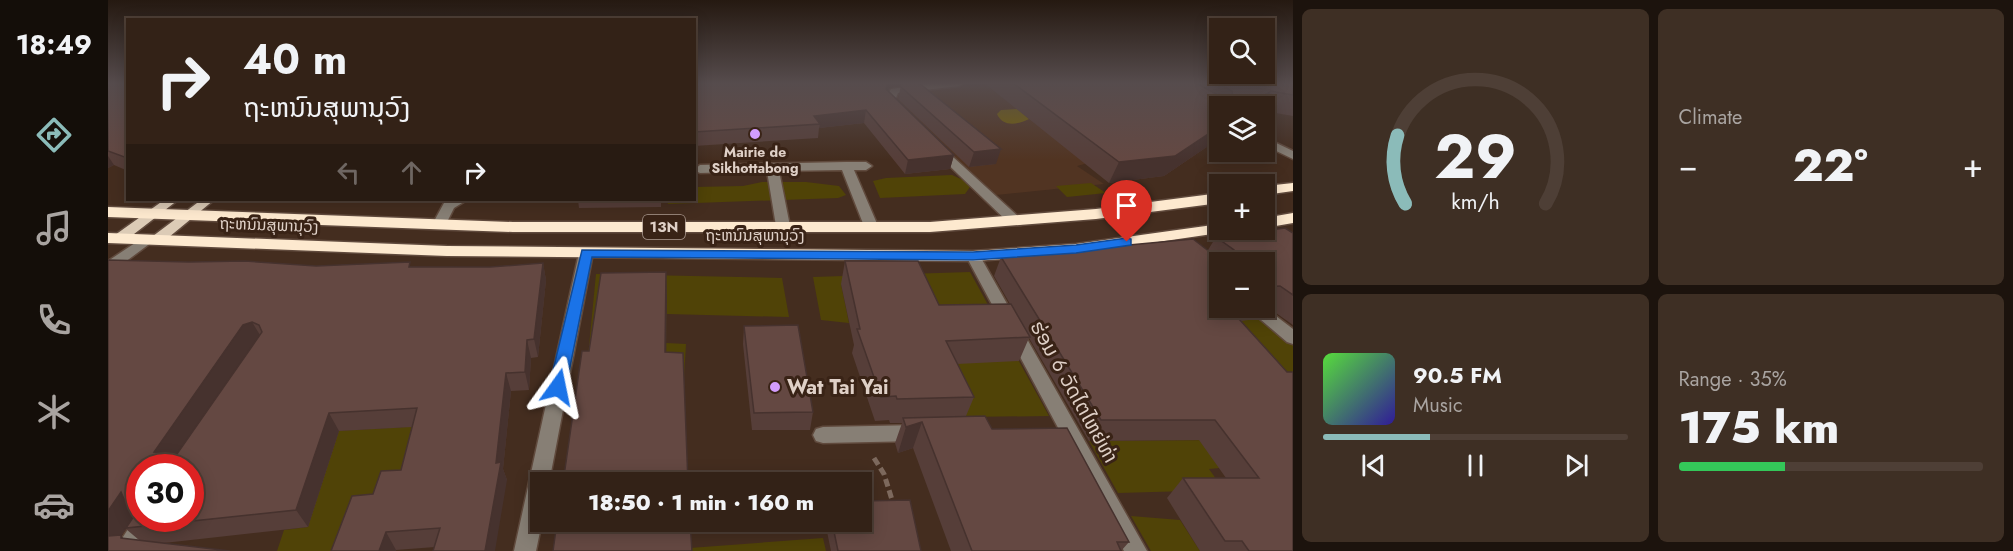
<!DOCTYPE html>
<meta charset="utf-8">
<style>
body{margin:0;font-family:Jost,"Noto Sans Lao",sans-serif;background:#3e2f24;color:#f1f3f6;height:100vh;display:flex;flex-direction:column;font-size:22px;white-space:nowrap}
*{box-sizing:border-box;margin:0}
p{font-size:20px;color:#a9a4a1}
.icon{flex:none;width:33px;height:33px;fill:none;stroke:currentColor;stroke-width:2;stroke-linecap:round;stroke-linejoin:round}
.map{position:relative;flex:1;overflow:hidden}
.details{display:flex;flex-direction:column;gap:9px;padding:9px;background:#1c130d;width:720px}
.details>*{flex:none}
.banner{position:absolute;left:18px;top:18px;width:570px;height:183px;border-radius:0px;box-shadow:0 3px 15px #0003,0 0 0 2px #4e3f36;background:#332217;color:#f1f3f6;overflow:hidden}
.tools{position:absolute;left:1101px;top:18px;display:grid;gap:12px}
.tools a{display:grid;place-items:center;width:66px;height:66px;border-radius:0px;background:#332217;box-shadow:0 3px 15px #0003,0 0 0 2px #4e3f36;font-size:30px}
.speed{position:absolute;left:18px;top:454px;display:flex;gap:12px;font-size:30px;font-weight:700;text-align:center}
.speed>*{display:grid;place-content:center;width:78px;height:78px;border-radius:50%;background:#332217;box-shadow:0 3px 15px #0003,0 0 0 2px #4e3f36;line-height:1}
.speed .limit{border:9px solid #d22;background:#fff;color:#111}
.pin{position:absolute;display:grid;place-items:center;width:51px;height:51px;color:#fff;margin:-62px -26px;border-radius:50% 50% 50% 0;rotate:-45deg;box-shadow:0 0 6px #0007}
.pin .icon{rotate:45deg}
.me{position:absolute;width:66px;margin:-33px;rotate:12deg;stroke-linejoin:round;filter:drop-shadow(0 0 4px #0008)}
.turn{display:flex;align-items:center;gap:21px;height:126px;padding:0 18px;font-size:27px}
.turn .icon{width:78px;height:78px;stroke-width:2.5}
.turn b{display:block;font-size:42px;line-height:51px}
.lanes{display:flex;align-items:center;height:57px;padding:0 18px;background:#0003;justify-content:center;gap:30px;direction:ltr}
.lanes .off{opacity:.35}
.big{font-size:45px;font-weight:800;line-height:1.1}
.details .widget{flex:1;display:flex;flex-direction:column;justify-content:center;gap:9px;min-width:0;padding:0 21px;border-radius:9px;background:#3e2f24}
.details .dial{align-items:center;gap:0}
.dial svg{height:156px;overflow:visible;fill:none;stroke:#4e3f36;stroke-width:7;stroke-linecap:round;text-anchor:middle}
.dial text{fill:#f1f3f6;stroke:none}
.song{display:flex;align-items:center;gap:18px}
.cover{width:72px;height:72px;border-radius:9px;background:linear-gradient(135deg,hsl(110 70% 55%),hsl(250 70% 35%))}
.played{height:6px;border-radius:3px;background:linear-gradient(90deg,#8bbbb9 35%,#4e3f36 35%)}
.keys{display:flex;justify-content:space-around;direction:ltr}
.heat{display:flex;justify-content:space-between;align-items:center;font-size:33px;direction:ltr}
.charge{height:9px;border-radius:4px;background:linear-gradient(90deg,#34c759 35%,#4e3f36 0)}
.details .tiles{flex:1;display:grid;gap:9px;grid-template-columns:repeat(2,1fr)}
.trip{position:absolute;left:422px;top:472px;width:342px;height:60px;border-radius:0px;background:#332217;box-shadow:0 3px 15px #0003,0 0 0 2px #4e3f36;font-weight:800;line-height:60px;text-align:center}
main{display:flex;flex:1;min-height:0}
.menu{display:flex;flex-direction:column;width:108px;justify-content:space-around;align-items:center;background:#140e09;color:#a9a4a1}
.menu .icon{width:42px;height:42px}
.menu .on{color:#8bbbb9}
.menu b{font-size:27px;color:#f1f3f6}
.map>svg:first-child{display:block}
</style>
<main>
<nav class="menu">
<b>18:49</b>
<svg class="icon on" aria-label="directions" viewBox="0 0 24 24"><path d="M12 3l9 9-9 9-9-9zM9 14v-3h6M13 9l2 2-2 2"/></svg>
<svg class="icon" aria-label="music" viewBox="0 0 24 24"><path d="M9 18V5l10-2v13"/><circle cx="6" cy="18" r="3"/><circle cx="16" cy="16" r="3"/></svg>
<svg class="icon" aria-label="phone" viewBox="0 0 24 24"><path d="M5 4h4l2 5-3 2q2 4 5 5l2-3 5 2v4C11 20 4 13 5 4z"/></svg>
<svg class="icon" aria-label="climate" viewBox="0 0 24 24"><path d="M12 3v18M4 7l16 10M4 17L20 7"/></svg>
<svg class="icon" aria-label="car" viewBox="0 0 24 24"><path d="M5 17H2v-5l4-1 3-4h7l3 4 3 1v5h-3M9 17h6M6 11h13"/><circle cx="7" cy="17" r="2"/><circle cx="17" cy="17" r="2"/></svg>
</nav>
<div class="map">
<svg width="1185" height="551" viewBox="0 0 1185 551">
<rect width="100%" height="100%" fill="#442d1f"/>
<path fill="#513422" d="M878,85L980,163L969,166L996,184L888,195L773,89Z"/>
<path fill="#504307" d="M844,175L864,184L857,194L772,198L765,181L778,178Z
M654,182H698L731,186L738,195L730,198L560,204L559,200H586L587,187L635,186Z
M983,183L998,193L959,197L948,186Z
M862,272L941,416L854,417L733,284L741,323L713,320L705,277Z
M488,274L674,278L681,317L559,314V297L558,343L578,344L576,379L478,377Z
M1155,318L1185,343V384L1104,324Z
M317,426L307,466L241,551H169L176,530L200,527L227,431Z
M1119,440L1143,465L1101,469L1116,490L1010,493L981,441Z
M1023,516L1072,520L1092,551H1043Z
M715,538L718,551H582V548Z"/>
<path fill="#776301" d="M909,109L921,119C909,125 895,127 889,114L893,110Z"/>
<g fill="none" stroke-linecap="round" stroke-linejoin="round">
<defs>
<path id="minor" d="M826,83H856L851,86L790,93L787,100L796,110L791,113L777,100L783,89Z
M1156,137L1185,151V159L1156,145Z
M829,145L833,146L913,219L915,222L913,225H903L825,150L823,148Z
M738,162H758L764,166L758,170H746L770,226L768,229H758L756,226L734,170L671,171L682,226L675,230L668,226L659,171L592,173L586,170L592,165Z
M344,200H359L346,208L336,228H326L324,225L336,203Z
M1156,228L1185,247V258L1143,230Z
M39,235L44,236L46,239L44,242L5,271L0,273V261Z
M478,249L485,253L441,483H432V522H434L428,551H406L471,253Z
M865,252L872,256L1039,551H1016L858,256Z
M1156,307L1185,329V344L1179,342L1139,308Z
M811,425L818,427L821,433L818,439L811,441L715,443L708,441L705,435L708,429L715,427Z
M31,512L32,519H50L30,551H6Z"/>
<path id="major" d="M56,200H70L17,241H7L5,238L7,235Z
M93,200H106L55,242H45L43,239L45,236Z"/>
<path id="highway" d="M1185,183V191L1156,195V186Z
M1112,193V203L988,219L822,232H405L0,217V207L405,222H822L988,209Z
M1185,213V223L1156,228V218Z
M1112,224V230H1120L1118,232L968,254L865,261L339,256L0,243V233L339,246L865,251L968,244Z"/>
</defs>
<use href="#minor" stroke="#604a3d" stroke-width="3"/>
<use href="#major" stroke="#604a3d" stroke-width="3"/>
<use href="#highway" stroke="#604a3d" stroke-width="3"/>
<path stroke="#7d695d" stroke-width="5" stroke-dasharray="8 4" stroke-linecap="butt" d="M766,458L776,474L785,503"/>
<use href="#minor" fill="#877f75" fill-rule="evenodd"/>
<use href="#major" fill="#dccbb6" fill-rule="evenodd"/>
<use href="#highway" fill="#fde9cf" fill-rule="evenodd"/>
</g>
<path fill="#563e39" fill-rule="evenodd" d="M0,83H20V171L6,165L0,168Z
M586,83H811L888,164L861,167L790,99L793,85L781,88L780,91L846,155L842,169L797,174L756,123L711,128L710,138L586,146Z
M876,83H1185V116L1156,111V106H1112V138L1056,176L1001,183Z
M305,200H342L324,201Z
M360,200H425L422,203L360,201Z
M470,200H553V207L471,208Z
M1185,233V325L1158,306L1148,319L1133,321L1185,551H1092L1059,498L1075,478H1118L1091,440L981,441L921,338L911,361L849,364L866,397L858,416L884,429L1021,542L1013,551H843L805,448L790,453L787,443L794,423H782L781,420L767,421L744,353L746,345L733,284L737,261L831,305L902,304L886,276L893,257L1100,250L1108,237ZM1112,262H1156V308H1112Z
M0,260L208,266L382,267L435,263L438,280L430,357L423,358L421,390L403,391L395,469L399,480L327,547L288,550V551H223L265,494L293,470L304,427L231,431L200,527L56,543L0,551ZM32,468L82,519H32ZM18,529L31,540L16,539L13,536Z
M636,326L705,412L702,430H644L635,344Z
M717,522H753L813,551H723Z"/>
<path fill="#46322e" d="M780,83H795V85L781,88L775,101L778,89Z
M1163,91L1154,106H1140Z
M758,110L756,123L711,128L712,124L706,116Z
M1112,126V138L1056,176L1001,183L1011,162Z
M893,149L888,164L861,167L866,152Z
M846,155L842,169L797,174L800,160Z
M0,156L6,165L0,168Z
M324,200H342L324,201Z
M435,263L438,280L430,357L426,339Z
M558,272L559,297L558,378L557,352Z
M144,322L155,340L146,343L63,468L46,452L135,325Z
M419,340L423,358L421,390L417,372Z
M398,373L403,391L395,469L399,480L387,551H377L388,463Z
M221,413L231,431L200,527L188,510Z
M814,422L805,448L790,453L798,427Z
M13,492L16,499L29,512L13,536L29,551L13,538L0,548V511Z
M278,532L288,550V551H271Z"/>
<path fill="#644842" stroke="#46322e" stroke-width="1.5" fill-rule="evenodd" d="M0,83H20V157L19,158L0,151Z
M586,83H780L778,89L846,155L800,160L758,110L706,116L712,124L586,132Z
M794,83H811L893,149L866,152L792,86Z
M905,83H1088L1121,101L1125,99L1124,91L1109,83H1185V95L1163,91L1140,106H1112V126L1067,156L1011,162Z
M1177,228L1185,233V295L1172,286L1156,287V262H1126V250L1108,237Z
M1085,239L1115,262H1112V308H1121L1179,372H1185V551H1141L1134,541H1117L1075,478H1151L1107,420H993L893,257Z
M0,260L81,262L137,261L208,266L302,262L301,267H382L435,263L426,339L419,340L417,372L398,373L388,463L393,462L377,551H325L332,528L278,532L271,551H223L244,496L265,494L273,471L293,470L309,408L221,413L188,510L18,528L32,507V519H82V468H32V501L16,499L13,492L0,511ZM144,322L151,325L154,332L69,454L46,452L135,325Z
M737,261H810L831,305L903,304L922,337L838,341L866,397L789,399L788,396L773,397L749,329H752Z
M558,272L557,352L575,353L580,483H455L474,351H481L493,273Z
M1156,293L1163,299L1156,300Z
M690,325L705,412L646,413L636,326Z
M877,416L884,429L959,428L1021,542H1009L1013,551H864L814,422L798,427L795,418Z
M802,500L813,551H730L724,522H753V501Z
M449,522H582L584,551H445Z
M13,535V538L122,551H0V536Z"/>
<linearGradient id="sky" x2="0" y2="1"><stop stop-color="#251911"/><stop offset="0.52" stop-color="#564c4d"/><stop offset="1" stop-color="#564c4d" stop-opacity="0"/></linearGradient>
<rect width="1185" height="160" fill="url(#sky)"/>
<path fill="#1a73e8" stroke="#114b97" stroke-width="1.5" d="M1019,238L1023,239V245L968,253L865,260L484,257L458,387L450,393L441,387L474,250L865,252L968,245Z"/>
<g fill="#d29dfd" stroke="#392316" stroke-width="2">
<circle cx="647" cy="134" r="6"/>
<circle cx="667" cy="387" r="6"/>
</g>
<g text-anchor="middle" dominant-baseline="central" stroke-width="6" stroke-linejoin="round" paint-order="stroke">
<g font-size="14" font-weight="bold" fill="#dfd0c7" stroke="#392316">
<text x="647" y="152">Mairie de<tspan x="647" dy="16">Sikhottabong</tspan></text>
</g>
<rect fill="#392316" stroke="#ad9c92" stroke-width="1.5" x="535" y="215" width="42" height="24" rx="4.5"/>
<g font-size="15" font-weight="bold" fill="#dfd0c7">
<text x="556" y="227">13N</text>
</g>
<g font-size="16" fill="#dfd0c7" stroke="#392316">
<text transform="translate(161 225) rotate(2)">ຖະຫນົນສຸພານຸວົງ</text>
<text x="647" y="235">ຖະຫນົນສຸພານຸວົງ</text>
</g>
<g font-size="20" font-weight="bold" fill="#dfd0c7" stroke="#392316" text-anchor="start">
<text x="679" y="387">Wat Tai Yai</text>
</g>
<g font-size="20" fill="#dfd0c7" stroke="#392316">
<text transform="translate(966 392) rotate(61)">ຮ່ອມ 6 ວັດໄຕໄຫຍ່ທ່າ</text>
</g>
</g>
</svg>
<div class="tools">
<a><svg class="icon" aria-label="search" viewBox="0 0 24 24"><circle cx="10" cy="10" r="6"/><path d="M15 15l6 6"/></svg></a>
<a><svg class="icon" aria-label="layers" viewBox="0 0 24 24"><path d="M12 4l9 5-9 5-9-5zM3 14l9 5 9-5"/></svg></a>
<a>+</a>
<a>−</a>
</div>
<div class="speed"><div class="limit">30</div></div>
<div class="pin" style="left:1019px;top:242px;background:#d93025"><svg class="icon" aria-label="arrive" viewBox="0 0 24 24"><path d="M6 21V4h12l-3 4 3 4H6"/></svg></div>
<svg class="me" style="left:450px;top:387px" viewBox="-20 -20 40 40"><path d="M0-17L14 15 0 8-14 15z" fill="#1a73e8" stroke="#fff" stroke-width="4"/></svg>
<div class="trip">18:50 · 1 min · 160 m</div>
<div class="banner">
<div class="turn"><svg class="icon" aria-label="right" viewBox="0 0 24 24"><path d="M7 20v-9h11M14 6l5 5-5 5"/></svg><div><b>40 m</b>ຖະຫນົນສຸພານຸວົງ</div></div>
<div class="lanes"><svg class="icon off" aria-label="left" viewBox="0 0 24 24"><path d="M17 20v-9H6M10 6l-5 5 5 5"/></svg><svg class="icon off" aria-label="ahead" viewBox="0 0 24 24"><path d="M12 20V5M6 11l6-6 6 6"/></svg><svg class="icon" aria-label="right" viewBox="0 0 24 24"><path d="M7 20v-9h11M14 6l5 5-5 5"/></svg></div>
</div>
</div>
<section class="details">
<div class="tiles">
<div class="widget dial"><svg viewBox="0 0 100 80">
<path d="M14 69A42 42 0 1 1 86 69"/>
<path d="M14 69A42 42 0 0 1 10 34" stroke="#8bbbb9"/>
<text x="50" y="56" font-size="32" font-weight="700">29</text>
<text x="50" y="72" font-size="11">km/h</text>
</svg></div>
<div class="widget"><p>Climate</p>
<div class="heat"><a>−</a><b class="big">22°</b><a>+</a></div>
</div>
<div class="widget">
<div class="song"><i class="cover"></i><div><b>90.5 FM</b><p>Music</p></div></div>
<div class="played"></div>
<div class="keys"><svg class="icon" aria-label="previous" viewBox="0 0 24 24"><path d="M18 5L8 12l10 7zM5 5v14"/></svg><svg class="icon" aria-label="pause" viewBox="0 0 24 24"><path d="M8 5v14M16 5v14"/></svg><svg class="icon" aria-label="next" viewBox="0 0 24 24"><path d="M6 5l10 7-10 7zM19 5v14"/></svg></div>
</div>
<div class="widget"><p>Range · 35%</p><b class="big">175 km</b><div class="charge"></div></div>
</div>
</section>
</main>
